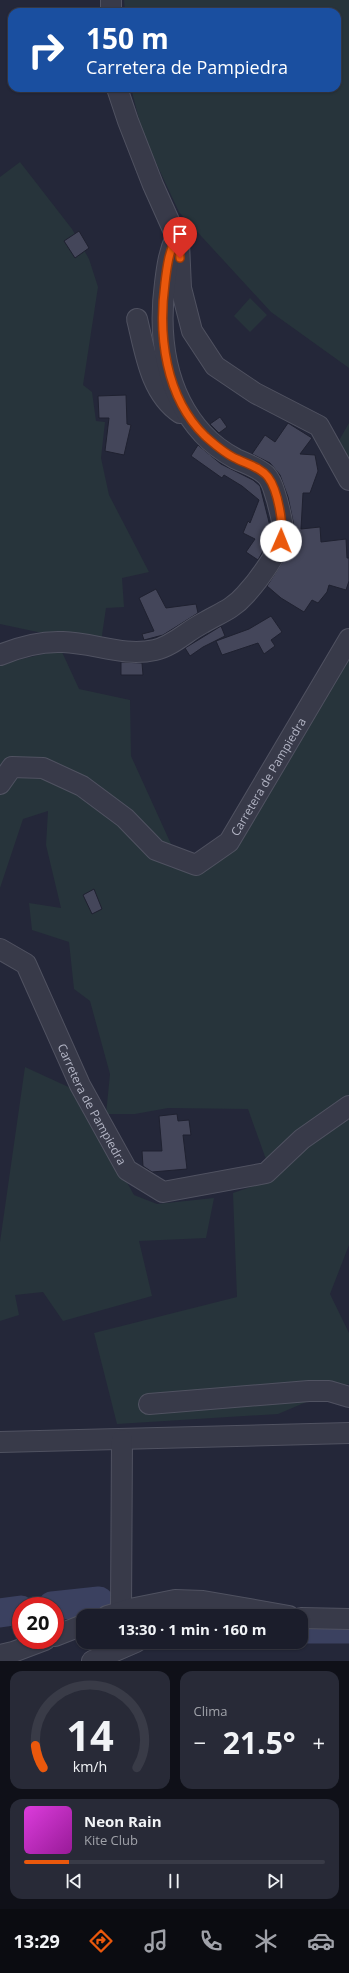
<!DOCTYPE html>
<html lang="es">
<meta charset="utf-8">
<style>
body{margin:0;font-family:"Open Sans",sans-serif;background:#282a37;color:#f1f3f6;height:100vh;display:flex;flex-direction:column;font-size:15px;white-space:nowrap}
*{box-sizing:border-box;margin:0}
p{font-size:13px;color:#a0a2a9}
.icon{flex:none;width:22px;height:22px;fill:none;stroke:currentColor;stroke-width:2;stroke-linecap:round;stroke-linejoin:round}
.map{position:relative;height:1661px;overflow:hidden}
.panel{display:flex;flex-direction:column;gap:10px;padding:10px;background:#0f1018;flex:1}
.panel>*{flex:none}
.guide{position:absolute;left:8px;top:8px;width:333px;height:84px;border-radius:12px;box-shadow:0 1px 3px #0004,0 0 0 1px #393b47;background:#1a4fa0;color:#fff;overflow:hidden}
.speed{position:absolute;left:12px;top:1597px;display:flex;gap:8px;font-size:20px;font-weight:700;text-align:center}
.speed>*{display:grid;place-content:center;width:52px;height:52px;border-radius:50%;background:#1b1d2b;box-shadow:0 1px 3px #0004,0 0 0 1px #393b47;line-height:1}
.speed .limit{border:6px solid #d22;background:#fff;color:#111}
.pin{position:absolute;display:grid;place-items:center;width:34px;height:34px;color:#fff;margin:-41px -17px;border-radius:50% 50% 50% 0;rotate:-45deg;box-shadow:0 0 4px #0007}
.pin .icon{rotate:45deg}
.me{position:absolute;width:44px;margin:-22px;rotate:1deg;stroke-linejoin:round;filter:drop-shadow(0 0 3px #0008)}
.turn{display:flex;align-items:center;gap:14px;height:84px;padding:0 12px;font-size:18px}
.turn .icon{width:52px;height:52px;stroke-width:2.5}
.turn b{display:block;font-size:28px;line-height:34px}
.big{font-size:30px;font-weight:700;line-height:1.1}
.panel .tile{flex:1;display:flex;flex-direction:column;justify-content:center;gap:6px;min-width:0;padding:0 14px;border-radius:12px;background:#282a37}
.panel .dial{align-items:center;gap:0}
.dial svg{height:104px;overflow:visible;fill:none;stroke:#393b47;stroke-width:7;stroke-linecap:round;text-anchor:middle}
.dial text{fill:#f1f3f6;stroke:none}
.song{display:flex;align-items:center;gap:12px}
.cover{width:48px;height:48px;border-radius:6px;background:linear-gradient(135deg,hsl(300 70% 55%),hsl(300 70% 35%))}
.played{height:4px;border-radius:2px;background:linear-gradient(90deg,#ea580c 15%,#393b47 15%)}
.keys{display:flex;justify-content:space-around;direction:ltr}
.heat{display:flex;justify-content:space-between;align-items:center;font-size:22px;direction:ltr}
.panel .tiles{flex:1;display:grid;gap:10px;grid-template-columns:1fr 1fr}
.tile:last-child{grid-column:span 2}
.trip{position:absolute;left:76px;top:1609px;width:232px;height:40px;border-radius:12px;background:#1b1d2b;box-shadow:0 1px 3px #0004,0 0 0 1px #393b47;font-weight:700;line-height:40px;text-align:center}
.tabs{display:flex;height:64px;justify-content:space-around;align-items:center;background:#0b0c11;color:#a0a2a9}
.tabs .icon{width:28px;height:28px}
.tabs .selected{color:#ea580c}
.tabs b{font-size:18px;color:#f1f3f6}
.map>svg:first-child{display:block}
</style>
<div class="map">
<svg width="349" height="1661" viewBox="0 0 349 1661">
<rect width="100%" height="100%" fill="#242739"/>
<path fill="#27343b" d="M124,0H349V368L271,312L179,212L143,135L131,88H337V12H125Z
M20,162L72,229L89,259L98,287L83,385L92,392L96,421L105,422L101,458L109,495L149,572L122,578L124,607L106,608L101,642L61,637L0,624V177Z
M250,298L267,315L250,332L234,316Z
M349,423V466L337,444Z
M61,650L79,689L130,700L131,756L171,844L149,856L172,868L199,870L349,657V1245L330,1294L349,1333V1384L278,1414L117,1424L94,1333L237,1297L233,1193L273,1179L248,1109L168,1108L135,1114H106L110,1074L90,1001L74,989L69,942L32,930L29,903L61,908L46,845L48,811L23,819L0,888V664Z
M25,1067L75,1090L134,1195L157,1204L214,1198L206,1238L139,1241L152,1296L63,1321L43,1292L15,1295L19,1315L0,1321V1242Z"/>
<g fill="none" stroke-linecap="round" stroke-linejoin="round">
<path stroke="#3b4160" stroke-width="29" d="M52,1606L99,1601
M0,1613L21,1610
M191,1614L205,1616
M301,1629H349"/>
</g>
<path fill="#44465a" stroke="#1f2130" d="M79,231L89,248L75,258L64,241Z
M126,395L127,424L131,425L124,455L105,451L109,418H99L98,396Z
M220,417L227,427L219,433L210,424Z
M288,423L312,438L300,454L315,455L318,471L310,493H303L301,529L320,527L321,542L346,539L347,558H349V581L346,590L329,585L327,592L318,603L312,600L304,612L281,598L267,586L289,552L293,540L294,526L288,497L280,475L270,463L252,454L265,435L275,442Z
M198,445L221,464L253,480L260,486L271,530L268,542L258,560L246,552L255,539L243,533L248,521L250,523L259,500L242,486L224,475L222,478L191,456Z
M156,589L166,608L196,604L198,613L163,635L144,640L142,634L154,631L139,598Z
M271,616L282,632L271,640L275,646L264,654L258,643L222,655L216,641L249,629Z
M221,626L225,636L203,647L190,656L185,648Z
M121,662L142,663L143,675H121Z
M94,889L102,909L92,914L83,895Z
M177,1114L178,1121L189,1120L191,1135H183L187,1169L152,1172L143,1166L142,1151H162L159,1116Z"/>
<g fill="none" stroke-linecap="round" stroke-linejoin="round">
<defs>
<g id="minor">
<path d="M111,0V12"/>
<path d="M117,88L128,121L153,185L179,243L181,288L192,331L215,366L255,393L319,426L349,480"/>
<path d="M137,319C145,351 150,393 180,413"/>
<path d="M0,655C19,647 42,641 63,642C95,643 123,657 155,650C173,646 187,631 203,623C218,614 233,609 245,595C257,582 283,548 283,531C283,521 279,509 277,500C274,492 273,482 266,475C257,467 247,464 236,459C225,453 212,444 203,434C165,393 158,336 165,283C167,266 169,252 176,237"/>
<path id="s1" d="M0,784L12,767L43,768L82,786L125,818L156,850L196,865L229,842L349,639"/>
<path id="s2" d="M0,949L26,964L80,1085L127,1170L163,1192L266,1173L302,1139L349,1106"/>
<path d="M149,1404L309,1391H329L349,1397"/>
<path d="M0,1442L349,1433"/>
<path d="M121,1611L122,1440"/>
<path d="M107,1616L130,1609L175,1600L203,1601L289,1616"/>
<path d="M301,1618L349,1619"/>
<path d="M55,1636L83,1625"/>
<path d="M0,1655L13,1652L45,1640"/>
<path d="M92,1661L136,1642"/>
</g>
</defs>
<use href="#minor" stroke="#505261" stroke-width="22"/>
<use href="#minor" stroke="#383a49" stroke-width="20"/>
</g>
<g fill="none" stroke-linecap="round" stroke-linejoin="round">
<defs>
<path id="route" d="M180,258L179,243L176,237C169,252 167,266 165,283C158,335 165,397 205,436C214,444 225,454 237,459C247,464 260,467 268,477C278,490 284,525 281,541"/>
</defs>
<use href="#route" stroke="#983908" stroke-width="10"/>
<use href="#route" stroke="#ea580c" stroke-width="7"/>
</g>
<g text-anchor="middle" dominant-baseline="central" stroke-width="4" stroke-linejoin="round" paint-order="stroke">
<g font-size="12" fill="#b3b5c5" stroke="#1d1f2e">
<text stroke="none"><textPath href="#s1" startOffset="352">Carretera de Pampiedra</textPath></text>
<text stroke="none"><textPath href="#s2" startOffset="185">Carretera de Pampiedra</textPath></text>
</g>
</g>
</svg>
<div class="speed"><div class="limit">20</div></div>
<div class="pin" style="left:180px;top:258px;background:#d93025"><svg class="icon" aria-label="arrive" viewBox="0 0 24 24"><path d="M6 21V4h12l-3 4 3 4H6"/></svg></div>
<svg class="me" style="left:281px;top:541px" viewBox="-20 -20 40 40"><circle r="19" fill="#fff"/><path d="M0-13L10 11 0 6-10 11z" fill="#ea580c"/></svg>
<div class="trip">13:30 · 1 min · 160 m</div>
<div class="guide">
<div class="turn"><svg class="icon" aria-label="right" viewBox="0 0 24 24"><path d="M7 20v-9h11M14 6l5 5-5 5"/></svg><div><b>150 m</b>Carretera de Pampiedra</div></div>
</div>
</div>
<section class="panel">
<div class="tiles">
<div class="tile dial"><svg viewBox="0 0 100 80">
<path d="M14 69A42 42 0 1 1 86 69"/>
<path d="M14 69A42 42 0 0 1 8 52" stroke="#ea580c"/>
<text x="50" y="56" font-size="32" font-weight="700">14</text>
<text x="50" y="72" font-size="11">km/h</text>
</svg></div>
<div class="tile"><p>Clima</p>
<div class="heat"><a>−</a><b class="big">21.5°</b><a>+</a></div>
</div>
<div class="tile">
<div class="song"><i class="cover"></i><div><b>Neon Rain</b><p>Kite Club</p></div></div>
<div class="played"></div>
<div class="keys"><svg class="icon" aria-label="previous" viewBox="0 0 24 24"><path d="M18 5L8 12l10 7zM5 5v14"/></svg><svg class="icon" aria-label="pause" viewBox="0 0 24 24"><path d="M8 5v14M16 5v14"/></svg><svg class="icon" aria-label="next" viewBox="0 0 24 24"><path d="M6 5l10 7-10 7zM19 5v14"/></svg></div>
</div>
</div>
</section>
<nav class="tabs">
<b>13:29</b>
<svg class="icon selected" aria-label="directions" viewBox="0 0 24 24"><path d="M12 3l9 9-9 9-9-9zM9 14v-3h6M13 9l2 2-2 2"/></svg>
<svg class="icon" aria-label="music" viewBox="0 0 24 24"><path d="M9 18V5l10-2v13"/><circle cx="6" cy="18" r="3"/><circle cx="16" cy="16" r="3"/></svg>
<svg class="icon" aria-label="phone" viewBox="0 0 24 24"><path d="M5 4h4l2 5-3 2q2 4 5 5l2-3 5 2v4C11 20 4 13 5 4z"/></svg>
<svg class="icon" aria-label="climate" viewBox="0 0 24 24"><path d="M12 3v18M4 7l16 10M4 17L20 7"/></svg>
<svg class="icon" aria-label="car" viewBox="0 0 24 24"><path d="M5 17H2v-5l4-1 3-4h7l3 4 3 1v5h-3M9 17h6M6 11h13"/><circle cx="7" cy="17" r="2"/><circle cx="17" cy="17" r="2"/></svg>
</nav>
